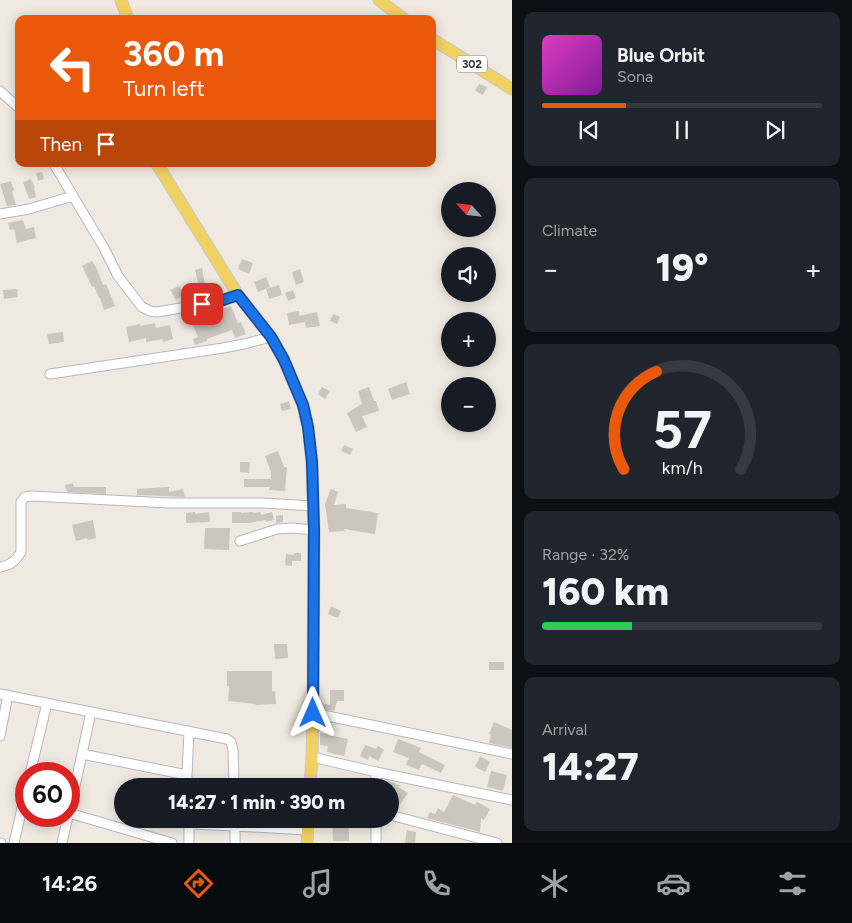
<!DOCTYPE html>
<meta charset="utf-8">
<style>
body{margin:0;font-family:Figtree,sans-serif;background:#20242c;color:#f1f3f6;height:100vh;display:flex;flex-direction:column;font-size:19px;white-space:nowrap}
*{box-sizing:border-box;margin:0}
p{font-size:16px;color:#9ea1a6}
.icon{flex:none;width:28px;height:28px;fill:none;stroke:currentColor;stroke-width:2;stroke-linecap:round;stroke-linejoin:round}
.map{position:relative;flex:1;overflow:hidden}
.sheet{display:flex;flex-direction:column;gap:12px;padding:12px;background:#0d0f14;width:340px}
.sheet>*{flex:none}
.hud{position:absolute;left:15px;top:15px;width:421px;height:152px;border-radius:10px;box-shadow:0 2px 12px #0003;background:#ea580c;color:#fff;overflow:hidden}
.needle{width:32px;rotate:297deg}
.controls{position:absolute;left:441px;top:182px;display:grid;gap:10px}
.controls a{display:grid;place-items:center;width:55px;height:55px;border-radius:50%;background:#171b24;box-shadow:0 2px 12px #0003;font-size:25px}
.speed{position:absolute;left:15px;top:762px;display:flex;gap:10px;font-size:25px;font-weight:700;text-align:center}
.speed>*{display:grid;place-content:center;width:65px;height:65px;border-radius:50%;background:#171b24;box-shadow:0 2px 12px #0003;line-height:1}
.speed .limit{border:8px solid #d22;background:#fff;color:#111}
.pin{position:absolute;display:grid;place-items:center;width:42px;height:42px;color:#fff;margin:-21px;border-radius:10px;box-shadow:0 2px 8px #0006}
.me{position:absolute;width:55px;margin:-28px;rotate:0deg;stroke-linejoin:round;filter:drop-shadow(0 0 4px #0008)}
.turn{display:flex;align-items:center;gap:18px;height:105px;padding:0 25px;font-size:22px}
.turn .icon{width:65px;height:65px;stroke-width:2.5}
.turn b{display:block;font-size:35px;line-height:42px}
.then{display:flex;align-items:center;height:48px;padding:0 25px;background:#0003;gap:10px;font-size:19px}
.big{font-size:38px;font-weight:800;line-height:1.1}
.sheet .card{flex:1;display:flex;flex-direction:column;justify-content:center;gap:8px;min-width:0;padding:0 18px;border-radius:10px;background:#20242c}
.sheet .dial{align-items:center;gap:0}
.dial svg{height:130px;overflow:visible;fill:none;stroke:#363941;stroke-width:7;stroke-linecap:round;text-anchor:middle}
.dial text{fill:#f1f3f6;stroke:none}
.song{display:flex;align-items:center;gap:15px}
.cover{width:60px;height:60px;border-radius:8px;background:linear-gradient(135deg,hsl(310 70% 55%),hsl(290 70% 35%))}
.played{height:5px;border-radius:2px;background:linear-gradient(90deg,#ea580c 30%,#363941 30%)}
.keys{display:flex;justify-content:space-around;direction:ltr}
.heat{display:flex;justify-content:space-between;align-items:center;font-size:28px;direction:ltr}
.charge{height:8px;border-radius:4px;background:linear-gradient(90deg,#34c759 32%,#363941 0)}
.trip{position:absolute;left:114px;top:778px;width:285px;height:50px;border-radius:25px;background:#171b24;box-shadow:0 2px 12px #0003;font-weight:800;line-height:50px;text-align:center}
.dock{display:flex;height:80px;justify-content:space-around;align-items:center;background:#090b0e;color:#9ea1a6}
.dock .icon{width:35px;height:35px}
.dock .active{color:#ea580c}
.dock b{font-size:22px;color:#f1f3f6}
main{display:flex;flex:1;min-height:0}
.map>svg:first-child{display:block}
</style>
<main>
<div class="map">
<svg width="512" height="843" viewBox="0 0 512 843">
<rect width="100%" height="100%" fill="#efe9e1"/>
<path fill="#cbc7bf" d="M479,84L487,87L483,95L475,91Z
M42,172L44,179L38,181L36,173Z
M31,179L35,187L34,188L36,197L29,199L23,182Z
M11,181L14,190L12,191L16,205L7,206L0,184Z
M23,220L26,229L34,227L36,238L17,243L14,229L10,230L8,223Z
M242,259L253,263L249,274L238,269Z
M92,261L97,269L103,285L106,284L115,306L104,310L100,298H99L94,286L92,287L82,266Z
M202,268L205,285H203L197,299L190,300L186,298L192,287L200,292L195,270Z
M300,269L304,282L296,285L292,272Z
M266,277L270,287L258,292L254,282Z
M279,285L282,295L269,299L266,289Z
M179,286L184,295L176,300L170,290Z
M17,289L18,297L4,299L3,290Z
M293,290L296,298L288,301L285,293Z
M231,306L238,323L241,322L246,334L235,338L232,330L207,339V341L195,345L193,339L198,337L193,325L205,320L204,315Z
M299,311V316L317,312L320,326L306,328L305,322L289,325L287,313Z
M333,314L340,317L337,324L330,321Z
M155,323L156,328L170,325L173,339L163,342L162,339L146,342V338L129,342L126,327L140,324V326Z
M63,332L64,342L49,344L47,334Z
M406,382L410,394L392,400L388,389Z
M322,387L330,391L325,399L318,394Z
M369,387L374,401H376L379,411L362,416L367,427L356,432L347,413L362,404L358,391Z
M289,401L291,409L282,411L280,404Z
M344,445L353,449L350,455L341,451Z
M278,451L284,467H287L285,491L269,490L270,487H244V479H271V472L265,456Z
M240,462H250L249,473L240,472Z
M73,483L74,487H106V494L67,492L65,485Z
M169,487V492L183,489L185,497L137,495V489Z
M331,489L338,492L334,505L346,504V508L378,513L375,534L344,529L345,531L329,532L325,504Z
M195,512V514L209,512L210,522L186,523V513Z
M232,512H241V513L253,512V513L260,512L261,515L272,512L274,520L266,522V520L249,523H232Z
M283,515V522L276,523V516Z
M93,520L96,538L88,540L87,538L76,541L72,525Z
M205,528H230L229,550L204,549Z
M294,553H301V561H292V566L285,565L286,554L294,555Z
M331,606L341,611L338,618L328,614Z
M274,644H287L288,658L275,659Z
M489,662H504V670H489Z
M227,671H272V691H275L276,704L256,705L255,704L228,701L229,686H227Z
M330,690H344V701H337L334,711L321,708V703L330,705Z
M494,722L512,730V748L489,743L491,734H489Z
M320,733L348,739L344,756L327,752L328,746L320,745Z
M398,739L421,748L419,752L445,765L441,773L422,764L419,770L406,765L409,758L393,752Z
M365,745L376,749L378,746L384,750L378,761L369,756L368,760L360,756Z
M480,756L490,762L485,772L475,767Z
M491,771L507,775L503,791L487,787Z
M350,778L365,780V786H349Z
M383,780L390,781L401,786H397L408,793L396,810L390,809V786H382Z
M453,795L475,805L477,802L490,809L484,820L481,818L480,832L427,818L430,812L435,814L438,808L444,812Z
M349,820V841H333L332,821Z
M407,830L416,832L415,843H405Z"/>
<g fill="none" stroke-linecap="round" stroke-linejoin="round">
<defs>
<path id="minor" d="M0,91L19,108
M54,164L104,248L118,276L142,307L150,311L157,312L217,302L238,295
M0,214L29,209L73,196
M50,374L223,348L244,344L271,337
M240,541L277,529L292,528L314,530
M0,567C10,565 15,562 21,552V502L25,497L32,496L169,503H263L313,506
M0,694L227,739L231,742L233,750L234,786
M313,713L512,754
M0,736L8,695
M82,754L187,775
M312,757L376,772L512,800
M30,774L47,703
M187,786V775L189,731
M376,786V772
M69,813L172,843
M69,814L91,712
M390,815L497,843
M235,819V843
M376,819V843
M190,824L235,826L307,830
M0,843H1
M14,843L26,791
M62,843L68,816
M189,843V819"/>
<path id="major" d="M121,0L128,19
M379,0L404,19
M432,39L512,89
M157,164L238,295L271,337L284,360L303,405L308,427L312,462L314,530L313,713L312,757L310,786
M307,843L308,819"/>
</defs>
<use href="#minor" stroke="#b4b7c1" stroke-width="11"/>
<use href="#major" stroke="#c9c9c9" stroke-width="13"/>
<use href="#minor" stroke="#fff" stroke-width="9"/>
<use href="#major" stroke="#f2d163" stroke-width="11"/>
</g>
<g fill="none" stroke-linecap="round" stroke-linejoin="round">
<defs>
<path id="route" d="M202,304L217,302L238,295L271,337L284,360L303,405L308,427L312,462L314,530L313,713"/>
</defs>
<use href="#route" stroke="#114b97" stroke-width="12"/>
<use href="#route" stroke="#1a73e8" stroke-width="9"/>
</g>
<g text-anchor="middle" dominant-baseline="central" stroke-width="4.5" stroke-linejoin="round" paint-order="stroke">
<rect fill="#fff" stroke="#6d6d6d" stroke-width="1" x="457" y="55.5" width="30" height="17" rx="4"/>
<g font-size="11" font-weight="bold" fill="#2e2e2e">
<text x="472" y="64">302</text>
</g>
</g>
</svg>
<div class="controls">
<a><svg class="needle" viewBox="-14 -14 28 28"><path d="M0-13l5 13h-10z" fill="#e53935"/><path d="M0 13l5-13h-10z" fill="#9ea1a6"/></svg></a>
<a><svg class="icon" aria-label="sound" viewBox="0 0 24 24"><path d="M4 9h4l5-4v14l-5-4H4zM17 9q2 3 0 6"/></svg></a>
<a>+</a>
<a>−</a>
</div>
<div class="speed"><div class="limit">60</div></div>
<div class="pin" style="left:202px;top:304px;background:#d93025"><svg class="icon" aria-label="arrive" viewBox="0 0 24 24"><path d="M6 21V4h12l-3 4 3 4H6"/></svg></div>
<svg class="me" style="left:313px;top:713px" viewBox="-20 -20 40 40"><path d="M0-17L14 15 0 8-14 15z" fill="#1a73e8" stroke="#fff" stroke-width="4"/></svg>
<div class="trip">14:27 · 1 min · 390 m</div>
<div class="hud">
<div class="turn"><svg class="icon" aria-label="left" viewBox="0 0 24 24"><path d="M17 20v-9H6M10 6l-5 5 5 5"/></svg><div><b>360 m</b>Turn left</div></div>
<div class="then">Then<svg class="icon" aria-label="arrive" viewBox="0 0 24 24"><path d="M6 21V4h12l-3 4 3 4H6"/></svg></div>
</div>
</div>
<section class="sheet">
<div class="card">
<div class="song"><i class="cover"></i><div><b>Blue Orbit</b><p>Sona</p></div></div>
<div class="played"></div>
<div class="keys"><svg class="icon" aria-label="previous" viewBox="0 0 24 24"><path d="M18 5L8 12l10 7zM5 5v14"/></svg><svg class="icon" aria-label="pause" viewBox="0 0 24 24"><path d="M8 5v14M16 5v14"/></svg><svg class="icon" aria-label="next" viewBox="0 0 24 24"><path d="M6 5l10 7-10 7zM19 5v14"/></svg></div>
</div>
<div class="card"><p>Climate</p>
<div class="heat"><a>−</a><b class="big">19°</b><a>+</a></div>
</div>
<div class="card dial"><svg viewBox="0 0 100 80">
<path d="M14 69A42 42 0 1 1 86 69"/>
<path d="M14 69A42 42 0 0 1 34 9" stroke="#ea580c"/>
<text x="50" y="56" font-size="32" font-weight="700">57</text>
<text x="50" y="72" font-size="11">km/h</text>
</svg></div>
<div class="card"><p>Range · 32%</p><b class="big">160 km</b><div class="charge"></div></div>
<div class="card"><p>Arrival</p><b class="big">14:27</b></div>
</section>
</main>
<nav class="dock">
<b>14:26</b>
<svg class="icon active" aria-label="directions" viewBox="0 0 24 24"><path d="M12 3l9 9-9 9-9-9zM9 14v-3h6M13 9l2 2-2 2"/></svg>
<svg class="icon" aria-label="music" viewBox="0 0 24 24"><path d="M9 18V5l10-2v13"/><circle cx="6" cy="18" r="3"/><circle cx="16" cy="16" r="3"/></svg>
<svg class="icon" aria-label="phone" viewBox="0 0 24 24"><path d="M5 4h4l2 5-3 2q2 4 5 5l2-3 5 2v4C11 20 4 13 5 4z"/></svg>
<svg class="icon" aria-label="climate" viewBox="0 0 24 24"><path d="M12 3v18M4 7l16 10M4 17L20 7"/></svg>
<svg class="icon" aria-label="car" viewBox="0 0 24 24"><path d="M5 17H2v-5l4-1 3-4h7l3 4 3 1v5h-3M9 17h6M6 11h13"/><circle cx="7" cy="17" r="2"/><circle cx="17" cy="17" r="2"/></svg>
<svg class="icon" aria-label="filters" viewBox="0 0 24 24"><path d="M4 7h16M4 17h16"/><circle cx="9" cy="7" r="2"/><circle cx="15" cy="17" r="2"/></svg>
</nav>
